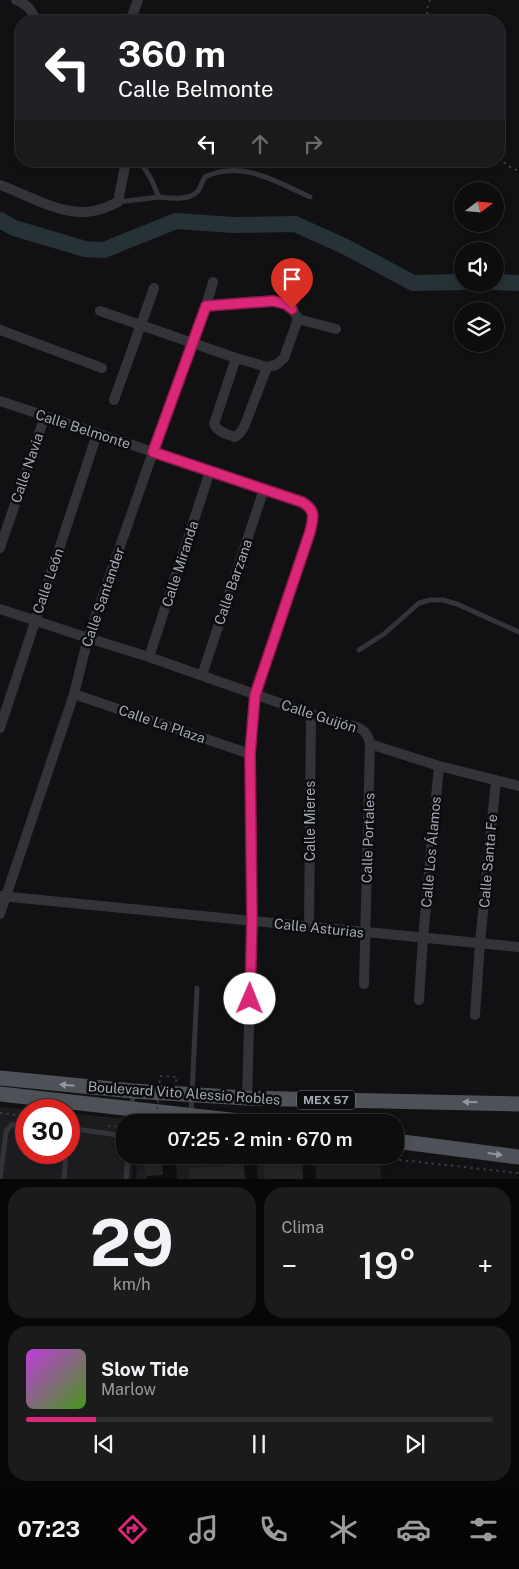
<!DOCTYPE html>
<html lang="es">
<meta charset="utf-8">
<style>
body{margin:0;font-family:"Public Sans",sans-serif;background:#1b1b1c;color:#f1f3f6;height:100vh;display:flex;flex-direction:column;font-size:19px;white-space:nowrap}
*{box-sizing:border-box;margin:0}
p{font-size:16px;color:#9a9c9e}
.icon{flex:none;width:28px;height:28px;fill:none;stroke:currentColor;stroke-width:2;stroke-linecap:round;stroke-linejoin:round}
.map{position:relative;height:1179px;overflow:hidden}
.details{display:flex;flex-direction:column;gap:8px;padding:8px;background:#070708;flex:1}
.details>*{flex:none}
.hud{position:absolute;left:15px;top:15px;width:490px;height:152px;border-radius:20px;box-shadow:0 2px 8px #0003,0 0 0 1px #2d2d2e;background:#202124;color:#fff;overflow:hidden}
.needle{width:32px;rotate:74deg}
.fabs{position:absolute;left:454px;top:182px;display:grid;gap:10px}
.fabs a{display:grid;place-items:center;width:50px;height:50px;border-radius:50%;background:#0d0d0e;box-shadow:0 2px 8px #0003,0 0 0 1px #2d2d2e;font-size:25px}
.speed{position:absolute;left:15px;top:1099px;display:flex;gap:10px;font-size:25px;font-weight:700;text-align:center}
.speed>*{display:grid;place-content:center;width:65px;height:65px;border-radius:50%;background:#0d0d0e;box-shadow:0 2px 8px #0003,0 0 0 1px #2d2d2e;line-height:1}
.speed .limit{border:8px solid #d22;background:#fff;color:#111}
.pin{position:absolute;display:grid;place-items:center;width:42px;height:42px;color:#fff;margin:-51px -21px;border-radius:50% 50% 50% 0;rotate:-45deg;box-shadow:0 0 5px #0007}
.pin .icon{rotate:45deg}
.me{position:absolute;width:55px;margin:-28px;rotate:1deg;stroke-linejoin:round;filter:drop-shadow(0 0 4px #0008)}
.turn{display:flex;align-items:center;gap:18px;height:105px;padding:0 20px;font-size:22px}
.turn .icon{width:65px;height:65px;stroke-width:2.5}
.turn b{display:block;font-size:35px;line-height:42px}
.lanes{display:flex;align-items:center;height:48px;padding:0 20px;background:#0003;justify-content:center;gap:25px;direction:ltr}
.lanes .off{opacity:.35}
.big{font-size:38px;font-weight:600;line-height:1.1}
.details .card{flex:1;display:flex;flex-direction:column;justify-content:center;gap:8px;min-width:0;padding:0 18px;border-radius:20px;background:#1b1b1c}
.details .dial{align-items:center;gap:0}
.dial b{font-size:65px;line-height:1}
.song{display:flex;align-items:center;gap:15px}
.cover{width:60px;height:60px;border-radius:8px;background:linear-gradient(135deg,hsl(290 70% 55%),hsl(100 70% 35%))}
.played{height:5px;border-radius:2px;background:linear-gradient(90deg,#db2777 15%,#2d2d2e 15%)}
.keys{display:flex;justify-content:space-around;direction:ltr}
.heat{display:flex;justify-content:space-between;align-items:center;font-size:28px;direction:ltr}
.details .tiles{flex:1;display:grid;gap:8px;grid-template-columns:1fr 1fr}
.card:last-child{grid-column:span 2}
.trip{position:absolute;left:116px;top:1114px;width:288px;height:50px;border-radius:20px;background:#0d0d0e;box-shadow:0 2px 8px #0003,0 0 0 1px #2d2d2e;font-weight:600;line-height:50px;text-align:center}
.tab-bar{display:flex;height:80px;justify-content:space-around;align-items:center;background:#050506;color:#9a9c9e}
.tab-bar .icon{width:35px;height:35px}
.tab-bar .current{color:#db2777}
.tab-bar b{font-size:22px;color:#f1f3f6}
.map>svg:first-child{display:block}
</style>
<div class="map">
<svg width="519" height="1179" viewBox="0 0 519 1179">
<rect width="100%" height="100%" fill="#111113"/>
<path fill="#1d1d20" d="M0,1107L34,1110H26V1152H69V1113L135,1120V1122H125V1155H133L132,1179H0Z
M137,1155H331L380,1161L381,1179H136Z"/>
<path fill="#0007" d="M145,1155H176L177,1179H147Z
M227,1155L256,1156L258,1179H191L227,1167Z
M302,1160L316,1168V1179H266Z"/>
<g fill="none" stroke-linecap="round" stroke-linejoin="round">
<path stroke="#273237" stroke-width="16" d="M0,220L14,228L85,249L104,250L176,221L233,225L295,224L346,247L413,283L462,282
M495,282L519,283"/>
</g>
<path fill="#242427" d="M144,1155H162L163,1175L145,1176Z
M225,1155H243L245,1179H190L189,1168L226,1166Z
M281,1159V1160L302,1159L303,1179H265L263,1160Z"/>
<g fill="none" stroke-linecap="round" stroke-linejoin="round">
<path stroke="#383b3f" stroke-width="2" stroke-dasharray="2.5 4" stroke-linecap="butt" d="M428,21L427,9L430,0
M499,158L508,166L519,171
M160,1076L177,1077L176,1082
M0,1113L22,1116
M108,1126L125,1127
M354,1155L519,1173"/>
<path stroke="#323438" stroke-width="5" d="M140,161L151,179L159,197C170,198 189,201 198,191C201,187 202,181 205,177C241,159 277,182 310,197
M118,202L159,197
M359,650L384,634L419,603L430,600H443L457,604L519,632
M191,1115L197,988
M130,1122L133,1094
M69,1128L125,1136
M0,1179L6,1132L11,1125L26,1123
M64,1179L66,1152
M126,1179L128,1155"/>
<path stroke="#323438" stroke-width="10" d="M16,0C27,4 32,10 36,21
M130,21L138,0
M0,185C25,194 57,213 85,212C96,212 108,207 118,202L126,161
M206,306C223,305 273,297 286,303C291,306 295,313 298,319L336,329
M100,311L236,358L267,367L276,365L284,358L298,319
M0,330L102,368
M236,358L214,424C218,432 226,434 235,437L240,433L244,427L267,367
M114,400L154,288
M0,401L294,499C315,507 315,512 310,532L255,695L250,754L252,920L247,1098
M0,548L45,416
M0,609L88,638L149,657L311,714L357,727C366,731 368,735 370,744L439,766L519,786
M149,657L210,471
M202,675L264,489
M74,694L250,754
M0,728L97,434
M0,896L519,947
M0,914L74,694L88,638L153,452L193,343L206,306L213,282
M309,927L311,714
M364,984L370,744
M419,1000L423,938L439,766
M475,1015L480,943L496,780"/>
<path stroke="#4e5157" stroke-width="15" d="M0,1078L133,1091L247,1098L519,1104
M0,1094L248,1122
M395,1141L519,1157"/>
<path stroke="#383b3f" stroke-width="2" stroke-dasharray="2.5 4" stroke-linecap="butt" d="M156,1122L160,1076"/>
</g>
<defs><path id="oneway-solid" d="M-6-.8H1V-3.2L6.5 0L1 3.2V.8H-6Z" transform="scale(1.25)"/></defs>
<g fill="#9197a1">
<use href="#oneway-solid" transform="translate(67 1085) rotate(-175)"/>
<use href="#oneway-solid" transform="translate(470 1102) rotate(-178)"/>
<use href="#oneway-solid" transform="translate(495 1154) rotate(8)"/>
</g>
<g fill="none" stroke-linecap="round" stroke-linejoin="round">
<defs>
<path id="route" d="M250,999L252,920L250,754L255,695L310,532C313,518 317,511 302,502L153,452L206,306L273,301L286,304L292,309"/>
</defs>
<use href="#route" stroke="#8e194d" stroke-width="12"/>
<use href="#route" stroke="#db2777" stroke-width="9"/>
</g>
<g text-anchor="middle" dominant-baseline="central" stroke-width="5" stroke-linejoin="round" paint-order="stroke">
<rect fill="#0c0c0e" stroke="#757a82" stroke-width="1" x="297" y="1090.5" width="58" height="19" rx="4"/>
<g font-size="12" font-weight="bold" fill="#a2a9b4">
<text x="326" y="1100">MEX 57</text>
</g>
<g font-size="14" fill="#a2a9b4" stroke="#0c0c0e">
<text transform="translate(83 429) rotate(18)">Calle Belmonte</text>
<text transform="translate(27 468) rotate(-71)">Calle Navia</text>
<text transform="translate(180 564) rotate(-72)">Calle Miranda</text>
<text transform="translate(48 581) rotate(-71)">Calle León</text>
<text transform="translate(233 582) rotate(-71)">Calle Barzana</text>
<text transform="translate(103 597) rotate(-71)">Calle Santander</text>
<text transform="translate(319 716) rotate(18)">Calle Guijón</text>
<text transform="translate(162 724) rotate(19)">Calle La Plaza</text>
<text transform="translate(310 821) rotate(-90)">Calle Mieres</text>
<text transform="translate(368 838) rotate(-88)">Calle Portales</text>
<text transform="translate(431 852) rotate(-85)">Calle Los Álamos</text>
<text transform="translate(488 861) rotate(-85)">Calle Santa Fe</text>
<text transform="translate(319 928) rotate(6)">Calle Asturias</text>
<text transform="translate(184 1093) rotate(4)">Boulevard Vito Alessio Robles</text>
</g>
</g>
</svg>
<div class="fabs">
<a><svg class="needle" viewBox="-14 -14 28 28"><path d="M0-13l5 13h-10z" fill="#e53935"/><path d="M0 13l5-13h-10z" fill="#9a9c9e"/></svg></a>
<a><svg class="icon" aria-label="sound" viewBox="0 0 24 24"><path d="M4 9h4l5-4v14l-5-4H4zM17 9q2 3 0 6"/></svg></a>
<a><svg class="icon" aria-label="layers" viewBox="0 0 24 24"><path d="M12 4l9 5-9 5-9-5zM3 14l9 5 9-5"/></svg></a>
</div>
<div class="speed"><div class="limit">30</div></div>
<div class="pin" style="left:292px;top:309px;background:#d93025"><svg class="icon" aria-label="arrive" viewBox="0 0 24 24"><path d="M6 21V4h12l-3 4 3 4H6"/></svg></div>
<svg class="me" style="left:250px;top:999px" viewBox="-20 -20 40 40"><circle r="19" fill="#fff"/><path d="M0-13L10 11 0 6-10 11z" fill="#db2777"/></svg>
<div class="trip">07:25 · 2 min · 670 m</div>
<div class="hud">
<div class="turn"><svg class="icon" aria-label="left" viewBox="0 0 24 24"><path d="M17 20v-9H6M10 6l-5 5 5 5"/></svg><div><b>360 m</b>Calle Belmonte</div></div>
<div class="lanes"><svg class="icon" aria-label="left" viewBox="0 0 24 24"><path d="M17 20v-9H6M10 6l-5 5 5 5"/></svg><svg class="icon off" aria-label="ahead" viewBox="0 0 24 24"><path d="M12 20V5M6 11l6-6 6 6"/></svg><svg class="icon off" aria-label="right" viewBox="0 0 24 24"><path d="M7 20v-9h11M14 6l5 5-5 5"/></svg></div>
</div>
</div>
<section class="details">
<div class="tiles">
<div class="card dial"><b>29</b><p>km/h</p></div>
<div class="card"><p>Clima</p>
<div class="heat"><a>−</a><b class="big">19°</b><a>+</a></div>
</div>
<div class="card">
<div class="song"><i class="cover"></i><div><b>Slow Tide</b><p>Marlow</p></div></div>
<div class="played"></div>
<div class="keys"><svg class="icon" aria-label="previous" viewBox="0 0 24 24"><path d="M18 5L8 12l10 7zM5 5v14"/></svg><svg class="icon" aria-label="pause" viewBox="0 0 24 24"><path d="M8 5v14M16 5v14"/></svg><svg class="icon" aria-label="next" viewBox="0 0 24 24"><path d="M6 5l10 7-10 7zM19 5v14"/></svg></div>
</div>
</div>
</section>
<nav class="tab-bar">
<b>07:23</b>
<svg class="icon current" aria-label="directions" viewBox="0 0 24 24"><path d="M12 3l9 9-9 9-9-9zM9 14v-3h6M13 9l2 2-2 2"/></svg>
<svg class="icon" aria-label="music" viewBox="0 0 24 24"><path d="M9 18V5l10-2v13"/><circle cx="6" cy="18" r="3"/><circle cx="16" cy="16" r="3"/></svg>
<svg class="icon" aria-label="phone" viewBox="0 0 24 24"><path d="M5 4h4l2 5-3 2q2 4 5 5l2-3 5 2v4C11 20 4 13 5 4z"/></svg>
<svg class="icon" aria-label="climate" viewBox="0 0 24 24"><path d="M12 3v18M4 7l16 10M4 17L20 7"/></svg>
<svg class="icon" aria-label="car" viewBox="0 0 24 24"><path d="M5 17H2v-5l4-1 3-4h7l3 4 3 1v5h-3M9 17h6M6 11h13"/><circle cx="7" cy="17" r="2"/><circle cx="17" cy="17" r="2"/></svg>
<svg class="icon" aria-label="filters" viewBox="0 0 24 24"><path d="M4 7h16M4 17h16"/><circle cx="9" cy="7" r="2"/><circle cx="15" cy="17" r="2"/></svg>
</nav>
